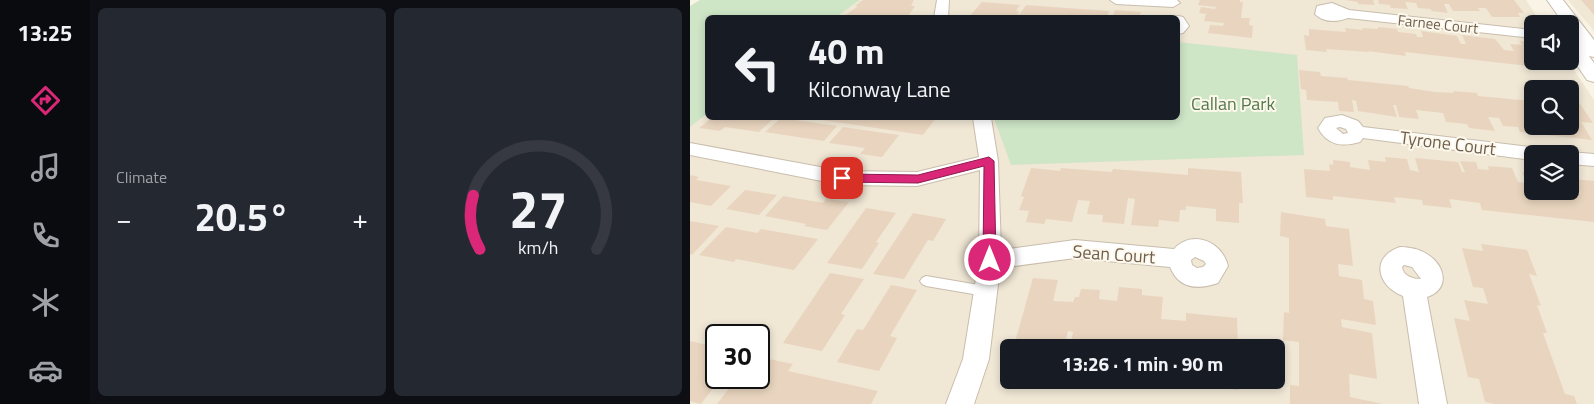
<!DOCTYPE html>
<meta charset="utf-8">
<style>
body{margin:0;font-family:"Titillium Web",sans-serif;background:#242831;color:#f1f3f6;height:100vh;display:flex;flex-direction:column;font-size:19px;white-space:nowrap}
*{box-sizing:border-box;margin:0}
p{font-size:16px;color:#9ea1a6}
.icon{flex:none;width:28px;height:28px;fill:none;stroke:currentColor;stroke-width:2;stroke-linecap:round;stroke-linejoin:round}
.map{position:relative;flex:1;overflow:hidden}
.panel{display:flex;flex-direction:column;gap:8px;padding:8px;background:#0d0f14;width:600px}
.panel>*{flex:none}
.hud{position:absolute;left:15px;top:15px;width:475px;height:105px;border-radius:8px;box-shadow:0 2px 8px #0003;background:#171b24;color:#f1f3f6;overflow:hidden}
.fabs{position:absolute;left:834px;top:15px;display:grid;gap:10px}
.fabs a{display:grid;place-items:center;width:55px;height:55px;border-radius:8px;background:#171b24;box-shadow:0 2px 8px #0003;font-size:25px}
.speed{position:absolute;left:15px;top:324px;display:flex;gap:10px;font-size:25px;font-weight:700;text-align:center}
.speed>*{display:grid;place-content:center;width:65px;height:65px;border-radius:50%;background:#171b24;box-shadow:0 2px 8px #0003;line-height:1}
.speed .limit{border:2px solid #111;border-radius:8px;background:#fff;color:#111}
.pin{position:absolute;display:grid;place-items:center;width:42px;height:42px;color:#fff;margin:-21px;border-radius:10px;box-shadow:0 2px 8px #0006}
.me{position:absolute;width:55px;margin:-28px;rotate:0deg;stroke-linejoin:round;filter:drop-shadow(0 0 4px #0008)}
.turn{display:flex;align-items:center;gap:18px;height:105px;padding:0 20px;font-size:22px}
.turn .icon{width:65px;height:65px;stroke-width:2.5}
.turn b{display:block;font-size:35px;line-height:42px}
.big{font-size:38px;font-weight:700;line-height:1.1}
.panel .widget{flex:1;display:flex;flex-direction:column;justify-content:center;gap:8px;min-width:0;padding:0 18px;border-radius:8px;background:#242831}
.panel .dial{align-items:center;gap:0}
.dial svg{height:130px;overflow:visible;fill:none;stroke:#363941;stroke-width:7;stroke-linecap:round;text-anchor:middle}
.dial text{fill:#f1f3f6;stroke:none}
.heat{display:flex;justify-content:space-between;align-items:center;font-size:28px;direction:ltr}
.panel .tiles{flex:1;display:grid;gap:8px;grid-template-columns:repeat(2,1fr)}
.trip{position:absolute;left:310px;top:339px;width:285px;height:50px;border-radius:8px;background:#171b24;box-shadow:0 2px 8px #0003;font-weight:700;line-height:50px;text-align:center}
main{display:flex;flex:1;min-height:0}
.menu{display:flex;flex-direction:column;width:90px;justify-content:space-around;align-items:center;background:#090b0e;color:#9ea1a6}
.menu .icon{width:35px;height:35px}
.menu .on{color:#db2777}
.menu b{font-size:22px;color:#f1f3f6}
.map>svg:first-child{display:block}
</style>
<main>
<nav class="menu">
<b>13:25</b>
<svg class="icon on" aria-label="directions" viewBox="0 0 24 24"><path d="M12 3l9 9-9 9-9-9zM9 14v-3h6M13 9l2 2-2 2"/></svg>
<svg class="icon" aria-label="music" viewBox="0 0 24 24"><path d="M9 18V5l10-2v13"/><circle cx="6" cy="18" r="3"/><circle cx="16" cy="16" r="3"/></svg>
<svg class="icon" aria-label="phone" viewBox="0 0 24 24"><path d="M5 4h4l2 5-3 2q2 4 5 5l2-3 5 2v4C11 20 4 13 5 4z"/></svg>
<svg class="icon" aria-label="climate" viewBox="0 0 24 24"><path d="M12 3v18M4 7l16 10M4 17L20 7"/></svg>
<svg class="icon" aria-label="car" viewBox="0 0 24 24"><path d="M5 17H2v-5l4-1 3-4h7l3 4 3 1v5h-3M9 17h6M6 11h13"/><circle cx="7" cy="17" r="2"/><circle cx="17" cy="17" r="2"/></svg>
</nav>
<section class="panel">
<div class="tiles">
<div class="widget"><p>Climate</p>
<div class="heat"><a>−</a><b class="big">20.5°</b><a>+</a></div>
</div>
<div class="widget dial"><svg viewBox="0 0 100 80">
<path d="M14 69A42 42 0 1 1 86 69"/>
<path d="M14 69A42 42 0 0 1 10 36" stroke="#db2777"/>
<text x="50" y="56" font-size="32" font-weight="700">27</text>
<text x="50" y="72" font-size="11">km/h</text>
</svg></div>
</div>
</section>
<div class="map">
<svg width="904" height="404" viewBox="0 0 904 404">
<rect width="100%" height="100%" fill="#f9f4e6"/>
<path fill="#f0e7d5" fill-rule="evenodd" d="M170,0H836L852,24H842V61H878L904,100V404H0V127L17,114L18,118H488V18L146,17ZM842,89H880V126H842ZM842,154H880V191H842ZM26,335H69V378H26ZM319,348H586V380H319Z
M878,0H904V32L900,26Z"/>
<path fill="#cee5c6" d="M10,0H170L146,17L18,18L17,114L0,127V6Z
M488,42L607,55L614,155L321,165L304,118H488Z"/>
<path fill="#e9d5bf" d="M173,0H224L221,6H225L217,18H152L168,6H165Z
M510,0H550V2H553L551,18H560L559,25L563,26L562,38L518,33L520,25L533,26L534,23L514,21L516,14L509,13L511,7L525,9L526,7L508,5Z
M655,0H683L685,5L668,4V2Z
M688,0H824L834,13H828L830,17H802L796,8H788L790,11H763L759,4H754L758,13L742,11L740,9L728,8L726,3L715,2L718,9L701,8L700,5L689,4Z
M891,0H904V15L899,9Z
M292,2L330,5L326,11H329L327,14H330L336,5L419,11L417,18H278Z
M425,10L451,12L449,18H422Z
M688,27L707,29L708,32L726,34L727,37H733L731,31L767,36L771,44H776L772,35L805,39L814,50L824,51L820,44L832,45L830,41L842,42V61H866L872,70L715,52L716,56L678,51L679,52L636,49L637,52L616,50L614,35L619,36V29L656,32L655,28L673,30L672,28L688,29Z
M609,70L630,72L631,76L657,78L658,80L718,86L719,88L745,92L764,93L763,91L787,93L788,96L842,101V126H880V101H888L903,123L891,122L902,140L830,132L828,127L813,126L809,118L798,117L805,131L779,128L777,124L756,122L753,113L726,110L729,119L709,117L706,105H703L707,117L668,111L666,101L662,100L664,112L649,111L648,102L617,100L616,90L611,89Z
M22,118H84L69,132L35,127L30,131L9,128Z
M91,118L147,126L134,141L75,132Z
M119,118H246L233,135Z
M153,127L209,135L192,157L170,154L175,148L139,143Z
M695,157L717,159L720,170L729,172L725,158L768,162L772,172H775L770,161L786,162L788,169L799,170L798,166L822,168L828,182L837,183L832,172L842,174V191H880L891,194L883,179L904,181V222L792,210L790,203L759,199L762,208L733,205L732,200L704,197L706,203L643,196V200L616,197L614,169L640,171L639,164L643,165V160L660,162V167L680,170L678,160L696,162Z
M341,168L370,171L371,168L422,172L423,169L498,175V168L551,172L553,203H549V223L526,221V209L496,206V210H490L489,222L469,220L468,227L441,225L445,199L438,198L434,224L412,222L413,215L397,214L400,201L388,200L382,222L356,219L354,224L336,222L339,211L329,210L334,197L331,196Z
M0,175L9,177L6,180L41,186L21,206L0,202Z
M55,190L87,195L69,215L36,209Z
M93,196L133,203L136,199L159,202L137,230L114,226L116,224L75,216Z
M176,208L206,213L186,242L189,243L172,269L137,263Z
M591,212L635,219L636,226L659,229L663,266L648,264L649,276L672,280L674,299L683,301L686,325L651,319L652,327L682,333L687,379L659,374L660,397L693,404H600V385L609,386V342L593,340L594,312L599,313V238L590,236Z
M223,213L256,219L243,241L238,240L214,279L183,274Z
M0,221L29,226L2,255L0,254Z
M36,227L67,233L71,229L128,239L104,270L46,259L44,262L9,255Z
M791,244L837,250L847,276L839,274L851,306L847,305L857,333H853L875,394L884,396L887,404H805L795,402L789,379L778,377L764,318L780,321L774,300L798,304L793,288L783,287L772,248L793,251Z
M140,273L174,279L151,314L155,315L132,351L93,343Z
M343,278L368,280L363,301L383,302L385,297H389L391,289L410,290L409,299L427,301L429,287L452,289V295L473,297L471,319L496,321V313L547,318L548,348H412L381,344L383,332L378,331L374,347L325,342Z
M201,285L227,290L200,336L207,338L189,371L147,362L167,329L173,330Z
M0,341L26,347V378H31L11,404L0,401Z
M69,357L103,364L98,371L188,391L181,404H27L47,378H69Z
M513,380H549V390L513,386Z"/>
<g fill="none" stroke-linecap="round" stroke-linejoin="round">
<defs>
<path id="service" d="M236,276L295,286L299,287L301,291L299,295L295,296L236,286L232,284L230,281L232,278Z"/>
<path id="minor" d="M247,0H259L258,18H244Z
M420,0H487L490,3L483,7L426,4Z
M642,3L659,10L842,30V38L658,18C647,22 634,23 625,14L627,6Z
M488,16L493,17L499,26L493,33L488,34V18H483Z
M652,115L668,121L673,127L848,148L854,150L857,154H842V160L673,138L670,142C652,147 638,146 628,128L635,118ZM650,127L656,129L658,133L653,134L646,128Z
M283,118H301L308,161L311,250L385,240L484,249C502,229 532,241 538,266L528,283C508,290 489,289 480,267L385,258L310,268L299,359L284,404H256L273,359L289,260L290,170L227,186L152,185L0,155V143L152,171L227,172L289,157ZM505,257L514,261L516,264L513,267L507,268L502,265L501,260Z
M880,152L904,154V166L880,164V154H873Z
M710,247C719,247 729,249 737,254C756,266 760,289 737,297L757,404H729L713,296C687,286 680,257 710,247ZM714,265L722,267L731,279C723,279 713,276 712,267Z"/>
<path id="tertiary" d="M857,0H873L904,40V57L899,56L904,63V82L897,80L880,55V37L885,38L880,31V24H874Z"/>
</defs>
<use href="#service" stroke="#c9bdad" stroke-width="2"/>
<use href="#minor" stroke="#c9bdad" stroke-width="2"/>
<use href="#tertiary" stroke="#c9bdad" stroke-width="2"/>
<use href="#service" fill="#fff" fill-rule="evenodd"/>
<use href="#minor" fill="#fff" fill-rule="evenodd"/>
<use href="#tertiary" fill="#fff" fill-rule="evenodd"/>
</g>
<path fill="#db2777" stroke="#8e194d" d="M299,157L304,161L306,260L304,263L300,265L295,263L293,260L294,166L228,183L152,182L147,178L152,174L228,175Z"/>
<g text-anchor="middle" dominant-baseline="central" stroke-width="4" stroke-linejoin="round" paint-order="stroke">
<g font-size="15" fill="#6f5e4e" stroke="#fcf8eb">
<text transform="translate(748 24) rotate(6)">Farnee Court</text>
</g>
<g font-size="18" fill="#52794b" stroke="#fcf8eb">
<text x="543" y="103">Callan Park</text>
</g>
<g font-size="18" fill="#6f5e4e" stroke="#fcf8eb">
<text transform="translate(758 143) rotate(7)">Tyrone Court</text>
<text transform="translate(424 254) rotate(4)">Sean Court</text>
</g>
</g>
</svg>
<div class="fabs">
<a><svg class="icon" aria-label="sound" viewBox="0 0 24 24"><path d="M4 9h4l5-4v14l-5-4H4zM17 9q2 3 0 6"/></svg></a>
<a><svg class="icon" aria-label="search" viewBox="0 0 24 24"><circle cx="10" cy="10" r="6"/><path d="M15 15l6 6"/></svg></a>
<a><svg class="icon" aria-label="layers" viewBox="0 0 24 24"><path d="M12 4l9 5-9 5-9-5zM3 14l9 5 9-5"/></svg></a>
</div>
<div class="speed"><div class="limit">30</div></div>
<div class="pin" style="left:152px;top:178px;background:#d93025"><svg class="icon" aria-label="arrive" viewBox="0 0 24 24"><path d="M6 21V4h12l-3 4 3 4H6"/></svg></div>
<svg class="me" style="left:300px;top:260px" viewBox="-20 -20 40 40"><circle r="17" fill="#db2777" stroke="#fff" stroke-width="3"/><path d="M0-11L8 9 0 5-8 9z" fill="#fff"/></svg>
<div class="trip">13:26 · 1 min · 90 m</div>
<div class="hud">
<div class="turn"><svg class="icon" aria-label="left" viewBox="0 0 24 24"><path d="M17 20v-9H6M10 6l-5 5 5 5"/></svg><div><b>40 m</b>Kilconway Lane</div></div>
</div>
</div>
</main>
